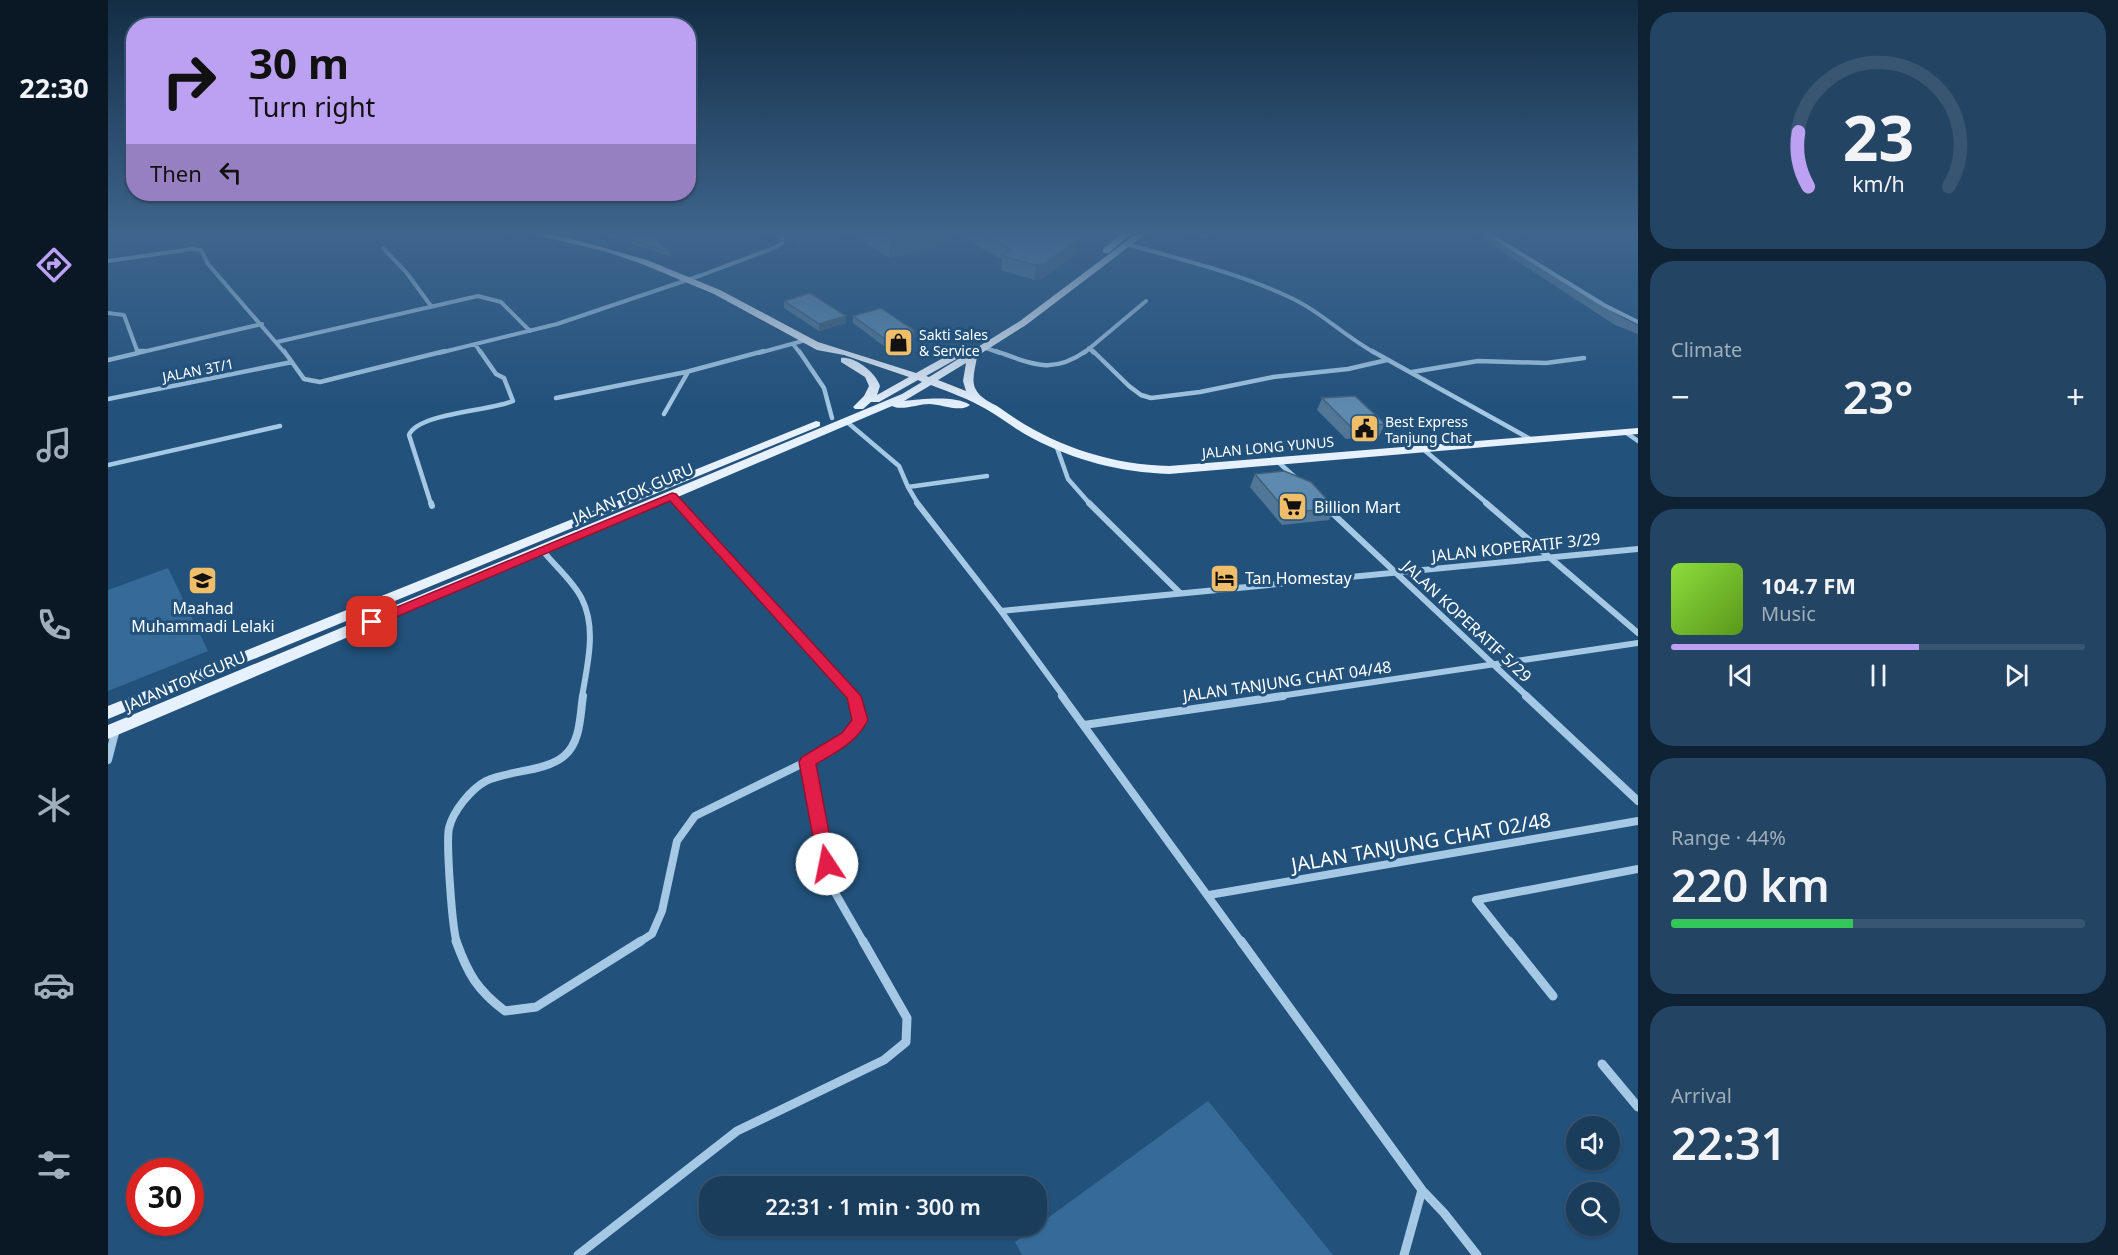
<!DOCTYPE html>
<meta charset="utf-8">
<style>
body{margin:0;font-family:"Noto Sans",sans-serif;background:#234462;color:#f1f3f6;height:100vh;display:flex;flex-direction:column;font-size:22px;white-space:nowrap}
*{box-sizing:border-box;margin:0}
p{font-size:20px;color:#9faebb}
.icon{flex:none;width:33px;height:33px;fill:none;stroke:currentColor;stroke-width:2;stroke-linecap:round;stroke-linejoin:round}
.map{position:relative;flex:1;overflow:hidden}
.side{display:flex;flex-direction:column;gap:12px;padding:12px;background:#0e2233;width:480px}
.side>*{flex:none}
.top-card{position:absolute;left:18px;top:18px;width:570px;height:183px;border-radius:24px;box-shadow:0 2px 4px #0004,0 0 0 2px #385672;background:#bca0f2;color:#111;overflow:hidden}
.controls{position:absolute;left:1458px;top:1116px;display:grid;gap:12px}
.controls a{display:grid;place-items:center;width:54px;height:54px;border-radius:50%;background:#1a3d5c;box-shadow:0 2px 4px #0004,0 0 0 2px #385672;font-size:30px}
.speed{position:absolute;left:18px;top:1158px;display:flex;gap:12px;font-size:30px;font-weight:700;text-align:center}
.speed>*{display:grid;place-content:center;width:78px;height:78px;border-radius:50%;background:#1a3d5c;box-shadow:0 2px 4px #0004,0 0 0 2px #385672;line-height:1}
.speed .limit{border:9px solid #d22;background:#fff;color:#111}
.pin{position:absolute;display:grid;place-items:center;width:51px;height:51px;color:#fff;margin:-26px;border-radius:12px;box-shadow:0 3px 9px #0006}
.me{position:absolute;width:66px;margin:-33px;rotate:349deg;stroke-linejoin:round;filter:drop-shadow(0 0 4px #0008)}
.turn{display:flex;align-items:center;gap:21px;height:126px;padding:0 24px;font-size:27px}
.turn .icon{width:78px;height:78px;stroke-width:2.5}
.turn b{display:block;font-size:42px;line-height:51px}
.then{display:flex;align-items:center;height:57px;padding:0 24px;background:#0003;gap:12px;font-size:22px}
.big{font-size:45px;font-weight:600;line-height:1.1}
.side .card{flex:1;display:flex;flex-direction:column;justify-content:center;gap:9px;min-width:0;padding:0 21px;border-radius:24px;background:#234462}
.side .dial{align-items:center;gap:0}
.dial svg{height:156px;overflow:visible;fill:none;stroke:#385672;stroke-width:7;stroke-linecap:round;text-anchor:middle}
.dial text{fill:#f1f3f6;stroke:none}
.song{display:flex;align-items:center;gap:18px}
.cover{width:72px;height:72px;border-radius:9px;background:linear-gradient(135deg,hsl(90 70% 55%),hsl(90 70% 35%))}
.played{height:6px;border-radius:3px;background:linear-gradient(90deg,#bca0f2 60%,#385672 60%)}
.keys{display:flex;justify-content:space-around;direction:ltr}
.heat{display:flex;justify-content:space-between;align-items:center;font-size:33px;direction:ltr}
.charge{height:9px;border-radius:4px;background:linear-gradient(90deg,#34c759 44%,#385672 0)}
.trip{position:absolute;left:591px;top:1176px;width:348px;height:60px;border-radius:24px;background:#1a3d5c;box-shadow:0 2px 4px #0004,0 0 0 2px #385672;font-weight:600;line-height:60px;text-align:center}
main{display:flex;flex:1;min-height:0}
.dock{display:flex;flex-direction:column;width:108px;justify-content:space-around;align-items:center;background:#0a1825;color:#9faebb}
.dock .icon{width:42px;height:42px}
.dock .current{color:#bca0f2}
.dock b{font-size:27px;color:#f1f3f6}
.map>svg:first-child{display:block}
</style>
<main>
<nav class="dock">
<b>22:30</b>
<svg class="icon current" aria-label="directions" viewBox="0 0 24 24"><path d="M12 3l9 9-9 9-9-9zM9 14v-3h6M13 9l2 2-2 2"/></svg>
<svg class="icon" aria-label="music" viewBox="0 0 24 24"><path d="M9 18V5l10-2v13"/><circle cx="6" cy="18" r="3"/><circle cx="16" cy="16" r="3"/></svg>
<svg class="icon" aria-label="phone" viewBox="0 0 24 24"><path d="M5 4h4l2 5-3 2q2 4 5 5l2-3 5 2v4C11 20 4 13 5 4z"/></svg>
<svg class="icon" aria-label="climate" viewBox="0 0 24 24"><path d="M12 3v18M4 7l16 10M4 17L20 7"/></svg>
<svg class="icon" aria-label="car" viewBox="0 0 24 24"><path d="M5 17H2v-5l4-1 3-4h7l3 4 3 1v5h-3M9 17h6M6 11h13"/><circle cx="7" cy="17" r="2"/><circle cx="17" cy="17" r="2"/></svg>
<svg class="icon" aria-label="filters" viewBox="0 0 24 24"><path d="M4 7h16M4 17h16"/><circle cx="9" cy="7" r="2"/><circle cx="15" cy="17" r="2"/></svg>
</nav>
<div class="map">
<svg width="1530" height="1255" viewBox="0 0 1530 1255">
<rect width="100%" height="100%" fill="#22517b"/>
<path fill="#366b99" d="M679,233H747L690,246L677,235Z
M60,568L100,651L0,691V590Z
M1100,1101L1225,1255H914L907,1242Z"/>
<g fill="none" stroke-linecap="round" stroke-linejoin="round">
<path fill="#557897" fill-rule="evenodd" d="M1366,233H1379L1517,319L1530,325V334L1507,325Z"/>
<path stroke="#a5c8e5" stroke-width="4" d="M1379,233L1496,305L1530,322
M1022,245C1075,260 1129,273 1179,296C1211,310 1236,336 1267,353
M275,248L298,272L323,306
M0,261L84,249L93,250L100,264L177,353
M0,313L16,315L30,353
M169,342L370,296L393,302L422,331
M367,344L373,353
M685,344L692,353
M878,348L892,353
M981,348L986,353
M30,353L154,324
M331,353L449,324L594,275L668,247L674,243L675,239L667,233
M651,353L698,340
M976,353L1038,301"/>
<path stroke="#a5c8e5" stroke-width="4.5" d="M29,351H37
M176,351L196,379L212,382L337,351
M691,351L716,388L724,418
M888,351C924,364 944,375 978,351
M985,351L1021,386L1033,395L1043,398L1092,392L1165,377L1240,369L1279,360
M1264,351L1424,440
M0,360L30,353
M1304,372L1370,361L1438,363L1476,358
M448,398L578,372L656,351
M0,399L184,362
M556,414L580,372
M739,422L791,466L800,487
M1517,432L1530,441
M948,445L960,479L982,504
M1315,449L1380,504
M1169,461L1189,479
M0,465L172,426
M564,496L571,504
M323,504L301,435C310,413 382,411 405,401L396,378L388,374L372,351
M810,504L800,487L879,476"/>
<path stroke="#a5c8e5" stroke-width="6" d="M323,503L324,506
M570,503L746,697
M809,503L893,611L956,697
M981,503L1072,593
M1378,503L1530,633
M1220,509L1420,697
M435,551C447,566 466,582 474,599C489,629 479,666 474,697
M893,611L1530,549
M1165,697L1530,643"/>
<path stroke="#a5c8e5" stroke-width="8" d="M954,696L1134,943
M1418,696L1530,801
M976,725L1175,696
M0,760L8,729
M699,762L722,884L756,943
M1101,895L1530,821
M349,943C344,929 338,841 341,828C345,811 363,789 378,781C401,770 437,772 456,756C473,742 472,715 475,696
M530,943L544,934L554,911L569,841L587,816L718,752L740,737L752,720L746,696
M1402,943L1368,900L1530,869"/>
<path stroke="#a5c8e5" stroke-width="9" d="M348,941C360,974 369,990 397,1011L428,1007L533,941
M1133,941L1314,1190L1296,1255
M1401,941L1445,996
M1494,1064L1530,1107
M1314,1190L1336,1213L1369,1255
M470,1255L629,1131L776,1060L798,1042L799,1018L755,941"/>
<path fill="#e6f1fd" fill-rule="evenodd" d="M418,233H438L461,238L539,260L612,290L710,342L808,373L844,353H852V357L818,376L821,377L912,321L1029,233H1039L918,325L869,356C868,367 863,378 867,388C872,399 883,402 892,408C943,445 999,464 1061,466L1530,428V434L1061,474C1012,472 968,461 924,438C908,430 894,418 878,409C861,399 841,392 823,385L796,401C812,399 849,395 862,405C853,413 833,404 821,404C810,404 794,411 784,406L0,739V725L794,394L814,382L810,380L771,402H763L755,409H747L745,407L756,396L761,386L757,377L733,362V358C747,356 768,373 772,386L769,395L801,377L736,355L709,350L606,294L534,264L496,251ZM858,363L855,381L858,391L830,380Z
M1014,233H1023L1001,253H995V249Z
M708,421L712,422V426L0,719V706Z"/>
</g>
<path fill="#527796" d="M493,233H540L561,251L562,256L494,235Z
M754,233H843L842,243L781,258L754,241Z
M844,233H962L970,252L934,279L926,280L893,270L894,259Z
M1070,233H1102L1098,239Z
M676,301L738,316V323L711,331L676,308Z
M745,316L806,338L777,347L745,323Z
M1214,398L1277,424L1271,436L1238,439L1209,410Z
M1147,474L1227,508L1221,520L1174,525L1142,487Z"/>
<path fill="#42617a" d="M803,233H843L842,243L781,258L782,238Z
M972,238L970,252L934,279L926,280L928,265Z
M738,316V323L711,331V324Z
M807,331L806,338L777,347V339Z"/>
<path fill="#5f8aaf" stroke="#42617a" stroke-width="1.5" d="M503,233H540L561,251V252Z
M773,233H803L782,238Z
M872,233H962L972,238L936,264L928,265L894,256L904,249Z
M702,293L738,316L711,324L676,301Z
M773,308L807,331L777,339L745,316Z
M1247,396L1277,424L1243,427L1214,398Z
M1176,471L1203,482L1227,508L1180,513L1147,474Z"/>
<linearGradient id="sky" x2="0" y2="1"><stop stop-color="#132d44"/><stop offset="0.57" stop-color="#3e658d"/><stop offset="1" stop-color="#3e658d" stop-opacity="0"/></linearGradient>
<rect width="1530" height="409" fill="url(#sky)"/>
<path fill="#e11d48" stroke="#92132f" stroke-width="1.5" d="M564,493L568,494L753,696L760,720C748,743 729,752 708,764L727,864L725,869L719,872L712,869L710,864L691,762L694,757L734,733L744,720L739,698L562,501L269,625H260L258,622L260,619Z"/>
<defs>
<symbol id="shop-square" viewBox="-11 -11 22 22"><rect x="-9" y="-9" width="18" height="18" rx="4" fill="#f0bd68" stroke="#22517b"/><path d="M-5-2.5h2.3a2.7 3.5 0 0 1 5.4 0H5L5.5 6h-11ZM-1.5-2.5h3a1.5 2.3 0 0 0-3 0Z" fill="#111"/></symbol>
<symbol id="civic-square" viewBox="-11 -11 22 22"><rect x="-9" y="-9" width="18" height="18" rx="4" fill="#f0bd68" stroke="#22517b"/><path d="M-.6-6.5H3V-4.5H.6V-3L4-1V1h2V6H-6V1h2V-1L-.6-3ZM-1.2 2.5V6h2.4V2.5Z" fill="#111"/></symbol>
<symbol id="supermarket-square" viewBox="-11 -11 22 22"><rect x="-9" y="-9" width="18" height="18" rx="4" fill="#f0bd68" stroke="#22517b"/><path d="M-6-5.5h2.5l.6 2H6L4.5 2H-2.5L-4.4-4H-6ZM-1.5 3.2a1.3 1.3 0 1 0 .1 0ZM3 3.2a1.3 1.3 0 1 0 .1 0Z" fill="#111"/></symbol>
<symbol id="hotel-square" viewBox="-11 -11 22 22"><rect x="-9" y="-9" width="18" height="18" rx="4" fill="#f0bd68" stroke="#22517b"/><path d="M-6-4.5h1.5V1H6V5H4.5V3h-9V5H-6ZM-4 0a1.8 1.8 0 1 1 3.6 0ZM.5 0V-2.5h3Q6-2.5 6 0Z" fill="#111"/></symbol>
<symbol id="school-square" viewBox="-11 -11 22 22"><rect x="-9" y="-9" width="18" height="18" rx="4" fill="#f0bd68" stroke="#22517b"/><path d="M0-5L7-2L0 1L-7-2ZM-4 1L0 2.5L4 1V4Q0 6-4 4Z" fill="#111"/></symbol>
</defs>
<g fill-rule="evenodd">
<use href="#shop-square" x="774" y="326" width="33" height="33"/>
<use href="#civic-square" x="1240" y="412" width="33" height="33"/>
<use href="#supermarket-square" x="1168" y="490" width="33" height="33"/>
<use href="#hotel-square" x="1100" y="562" width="33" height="33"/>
<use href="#school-square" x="78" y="564" width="33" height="33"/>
</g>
<g text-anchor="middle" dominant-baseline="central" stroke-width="6" stroke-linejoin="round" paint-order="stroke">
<g font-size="14" fill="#fff" stroke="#22517b" text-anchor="start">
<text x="811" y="334">Sakti Sales<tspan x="811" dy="16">&amp; Service</tspan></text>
<text x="1277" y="421">Best Express<tspan x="1277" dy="16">Tanjung Chat</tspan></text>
</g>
<g font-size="14" fill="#fff" stroke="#22517b">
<text transform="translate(90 370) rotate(-11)">JALAN 3T/1</text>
<text transform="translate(1160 447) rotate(-5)">JALAN LONG YUNUS</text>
</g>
<g font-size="16" fill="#fff" stroke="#22517b">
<text transform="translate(525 493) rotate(-23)">JALAN TOK GURU</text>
<text transform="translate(1408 547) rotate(-6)">JALAN KOPERATIF 3/29</text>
<text transform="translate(1359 621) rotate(43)">JALAN KOPERATIF 5/29</text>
<text transform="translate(77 681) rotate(-23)">JALAN TOK GURU</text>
<text transform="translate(1179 681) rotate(-8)">JALAN TANJUNG CHAT 04/48</text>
</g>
<g font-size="16" fill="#fff" stroke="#22517b" text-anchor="start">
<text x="1206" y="507">Billion Mart</text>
<text x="1137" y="578">Tan Homestay</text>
<text x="95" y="608" text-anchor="middle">Maahad<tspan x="95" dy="18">Muhammadi Lelaki</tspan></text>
</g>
<g font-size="20" fill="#fff" stroke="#22517b">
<text transform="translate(1313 842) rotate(-10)">JALAN TANJUNG CHAT 02/48</text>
</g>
</g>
</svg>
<div class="controls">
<a><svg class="icon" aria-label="sound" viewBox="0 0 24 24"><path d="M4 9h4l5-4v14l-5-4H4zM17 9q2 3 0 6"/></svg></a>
<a><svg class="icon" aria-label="search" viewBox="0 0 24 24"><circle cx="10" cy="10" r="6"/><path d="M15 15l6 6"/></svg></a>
</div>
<div class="speed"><div class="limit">30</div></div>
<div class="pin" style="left:264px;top:622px;background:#d93025"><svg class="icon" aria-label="arrive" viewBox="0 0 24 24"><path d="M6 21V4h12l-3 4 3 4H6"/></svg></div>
<svg class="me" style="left:719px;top:864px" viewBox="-20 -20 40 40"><circle r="19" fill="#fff"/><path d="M0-13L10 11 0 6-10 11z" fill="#e11d48"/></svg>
<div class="trip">22:31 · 1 min · 300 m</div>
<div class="top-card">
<div class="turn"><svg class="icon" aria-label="right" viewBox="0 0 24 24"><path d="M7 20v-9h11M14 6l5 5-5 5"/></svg><div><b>30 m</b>Turn right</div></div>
<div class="then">Then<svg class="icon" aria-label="left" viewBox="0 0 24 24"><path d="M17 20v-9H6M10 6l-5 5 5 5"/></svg></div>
</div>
</div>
<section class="side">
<div class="card dial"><svg viewBox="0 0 100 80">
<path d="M14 69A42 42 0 1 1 86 69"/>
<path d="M14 69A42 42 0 0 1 9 41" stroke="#bca0f2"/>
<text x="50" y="56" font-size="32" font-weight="700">23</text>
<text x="50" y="72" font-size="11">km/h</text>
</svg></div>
<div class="card"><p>Climate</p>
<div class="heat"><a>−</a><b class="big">23°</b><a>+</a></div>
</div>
<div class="card">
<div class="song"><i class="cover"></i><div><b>104.7 FM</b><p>Music</p></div></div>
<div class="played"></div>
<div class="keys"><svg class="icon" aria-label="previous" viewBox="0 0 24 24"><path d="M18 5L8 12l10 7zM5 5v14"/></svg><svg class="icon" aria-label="pause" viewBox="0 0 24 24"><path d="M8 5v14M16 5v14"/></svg><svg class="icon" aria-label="next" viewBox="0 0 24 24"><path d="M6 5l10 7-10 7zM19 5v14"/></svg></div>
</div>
<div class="card"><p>Range · 44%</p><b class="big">220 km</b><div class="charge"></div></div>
<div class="card"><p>Arrival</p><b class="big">22:31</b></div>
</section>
</main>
